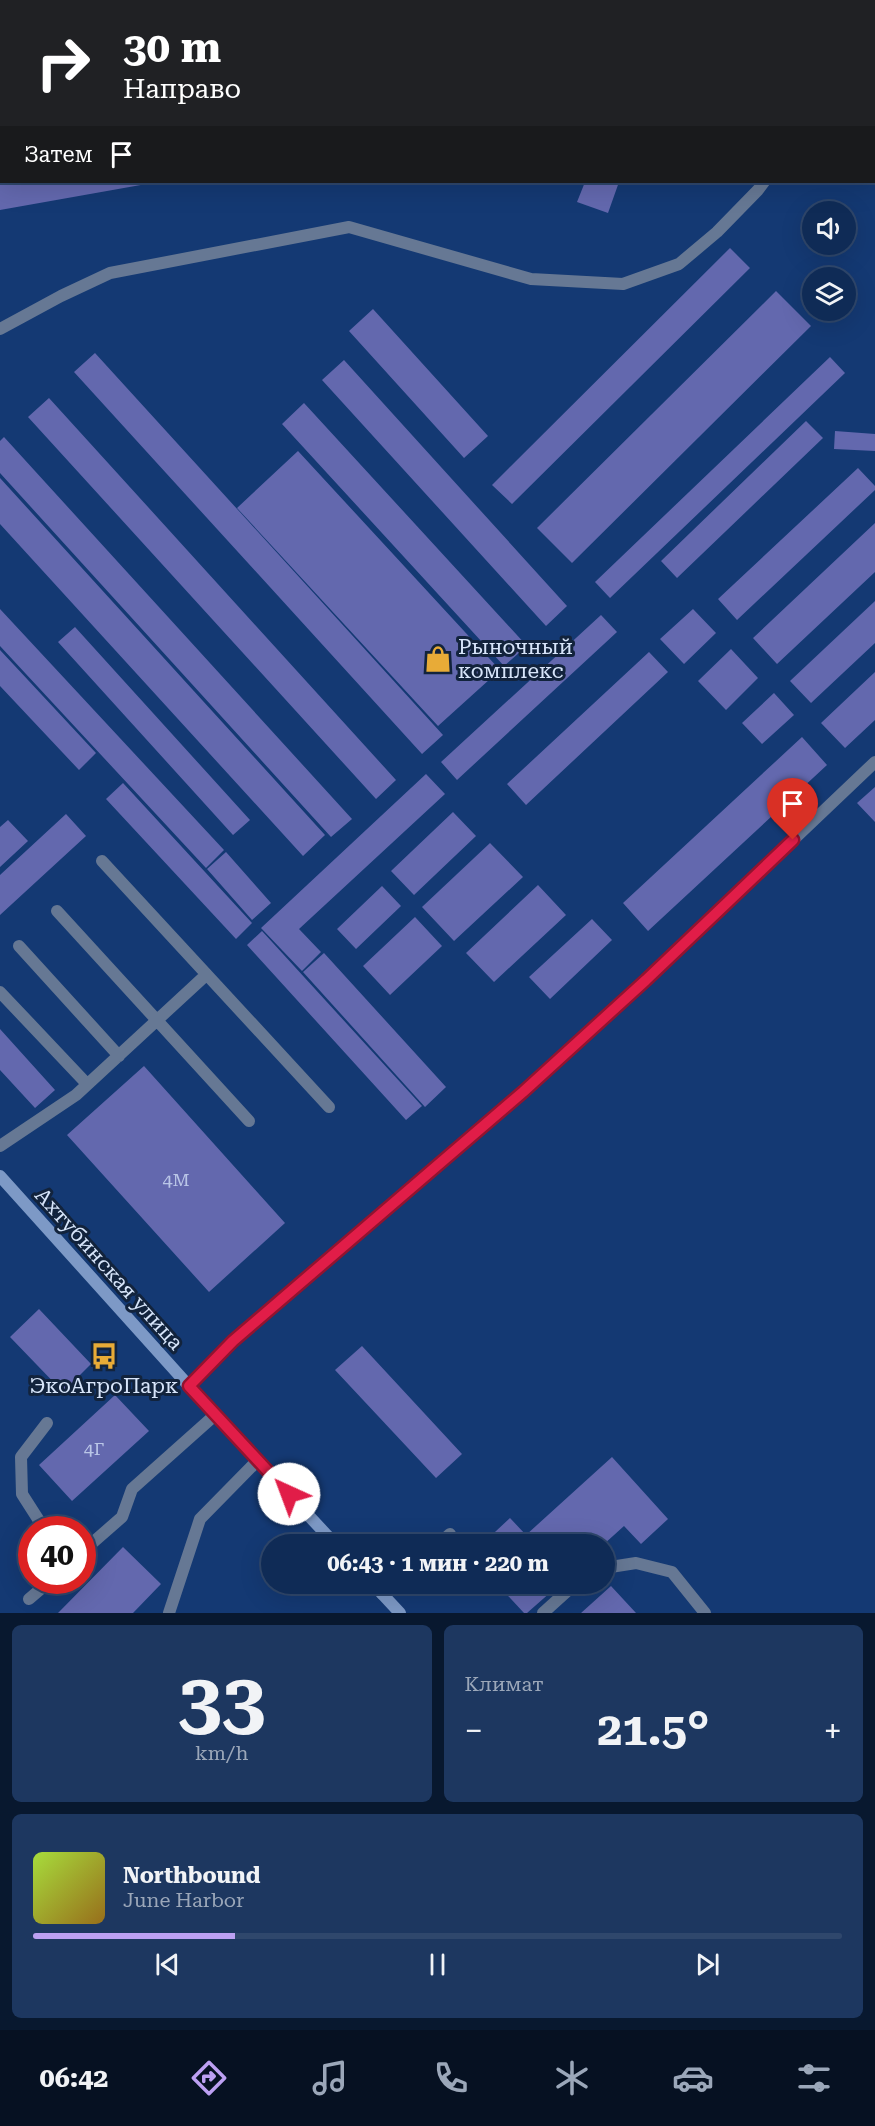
<!DOCTYPE html>
<html lang="ru">
<meta charset="utf-8">
<style>
body{margin:0;font-family:"Roboto Serif",serif;background:#1d3760;color:#f1f3f6;height:100vh;display:flex;flex-direction:column;font-size:22px;white-space:nowrap}
*{box-sizing:border-box;margin:0}
p{font-size:20px;color:#9ba7b9}
.icon{flex:none;width:33px;height:33px;fill:none;stroke:currentColor;stroke-width:2;stroke-linecap:round;stroke-linejoin:round}
.map{position:relative;height:1613px;overflow:hidden}
.panel{display:flex;flex-direction:column;gap:12px;padding:12px;background:#08182f;flex:1}
.panel>*{flex:none}
.hud{position:absolute;left:0px;top:0px;width:876px;height:183px;box-shadow:0 6px 24px #0002,0 0 0 2px #2f476c;background:#202124;color:#fff;overflow:hidden}
.buttons{position:absolute;left:802px;top:201px;display:grid;gap:12px}
.buttons a{display:grid;place-items:center;width:54px;height:54px;border-radius:50%;background:#0f2b56;box-shadow:0 6px 24px #0002,0 0 0 2px #2f476c;font-size:30px}
.speed{position:absolute;left:18px;top:1516px;display:flex;gap:12px;font-size:30px;font-weight:700;text-align:center}
.speed>*{display:grid;place-content:center;width:78px;height:78px;border-radius:50%;background:#0f2b56;box-shadow:0 6px 24px #0002,0 0 0 2px #2f476c;line-height:1}
.speed .limit{border:9px solid #d22;background:#fff;color:#111}
.pin{position:absolute;display:grid;place-items:center;width:51px;height:51px;color:#fff;margin:-62px -26px;border-radius:50% 50% 50% 0;rotate:-45deg;box-shadow:0 0 6px #0007}
.pin .icon{rotate:45deg}
.me{position:absolute;width:66px;margin:-33px;rotate:317deg;stroke-linejoin:round;filter:drop-shadow(0 0 4px #0008)}
.turn{display:flex;align-items:center;gap:21px;height:126px;padding:0 24px;font-size:27px}
.turn .icon{width:78px;height:78px;stroke-width:2.5}
.turn b{display:block;font-size:42px;line-height:51px}
.then{display:flex;align-items:center;height:57px;padding:0 24px;background:#0003;gap:12px;font-size:22px}
.big{font-size:45px;font-weight:700;line-height:1.1}
.panel .tile{flex:1;display:flex;flex-direction:column;justify-content:center;gap:9px;min-width:0;padding:0 21px;border-radius:9px;background:#1d3760}
.panel .dial{align-items:center;gap:0}
.dial b{font-size:78px;line-height:1}
.song{display:flex;align-items:center;gap:18px}
.cover{width:72px;height:72px;border-radius:9px;background:linear-gradient(135deg,hsl(80 70% 55%),hsl(40 70% 35%))}
.played{height:6px;border-radius:3px;background:linear-gradient(90deg,#bca0f2 25%,#2f476c 25%)}
.keys{display:flex;justify-content:space-around;direction:ltr}
.heat{display:flex;justify-content:space-between;align-items:center;font-size:33px;direction:ltr}
.panel .tiles{flex:1;display:grid;gap:12px;grid-template-columns:1fr 1fr}
.tile:last-child{grid-column:span 2}
.trip{position:absolute;left:261px;top:1534px;width:354px;height:60px;border-radius:30px;background:#0f2b56;box-shadow:0 6px 24px #0002,0 0 0 2px #2f476c;font-weight:700;line-height:60px;text-align:center}
.tabs{display:flex;height:96px;justify-content:space-around;align-items:center;background:#061122;color:#9ba7b9}
.tabs .icon{width:42px;height:42px}
.tabs .current{color:#bca0f2}
.tabs b{font-size:27px;color:#f1f3f6}
.map>svg:first-child{display:block}
</style>
<div class="map">
<svg width="875" height="1613" viewBox="0 0 875 1613">
<rect width="100%" height="100%" fill="#143973"/>
<path fill="#6368ae" d="M0,182H152V183L0,210Z
M585,182H619L608,213L577,202Z
M730,248L750,268L512,504L492,485Z
M776,291L811,326L572,563L537,528Z
M373,309L488,436L464,458L349,331Z
M95,353L443,735L422,754L74,372Z
M830,357L845,373L610,598L595,582Z
M344,360L567,606L546,626L322,380Z
M49,398L396,780L376,799L28,417Z
M304,403L527,646L504,666L282,424Z
M806,421L823,438L677,578L661,561Z
M835,431L875,434V451L834,449Z
M4,437L352,819L331,837L0,473V441Z
M298,451L500,670L438,726L237,508Z
M858,468L875,486V490L737,620L718,599Z
M0,478L325,835L303,856L0,524Z
M875,523V572L777,664L753,638Z
M875,601V643L811,703L790,681Z
M0,609L224,850L206,868L0,646Z
M693,609L716,633L684,664L660,639Z
M601,615L617,632L457,780L441,762Z
M75,627L250,820L233,835L58,642Z
M731,649L758,678L726,710L698,681Z
M0,650L96,753L79,770L0,686Z
M649,652L668,672L526,805L507,784Z
M875,672V720L845,748L821,723Z
M774,693L794,715L762,744L742,723Z
M802,737L827,765L648,931L623,903Z
M426,774L445,794L299,929L321,952L302,971L261,928Z
M123,783L252,923L236,939L106,799Z
M875,787V822L857,803Z
M453,812L476,836L414,895L391,871Z
M66,814L86,836L0,915V875Z
M8,820L28,841L0,867V827Z
M490,843L523,877L454,941L422,907Z
M226,852L271,903L252,920L207,869Z
M538,885L566,915L494,982L466,953Z
M382,886L401,906L356,949L337,929Z
M415,917L442,946L390,995L363,966Z
M592,919L612,940L550,999L529,977Z
M262,931L422,1106L406,1120L247,945Z
M324,953L446,1087L425,1107L303,972Z
M0,1029L55,1090L35,1108L0,1070Z
M144,1066L285,1223L209,1292L67,1135Z
M39,1309L91,1364L63,1392L10,1337Z
M362,1346L462,1454L436,1478L335,1370Z
M115,1395L149,1431L72,1501L39,1465Z
M612,1457L668,1519L641,1544L624,1526L603,1545H481L510,1518L526,1535Z
M123,1547L161,1584L133,1613H58Z
M497,1584H560L527,1613H524Z
M611,1586L636,1613H581Z"/>
<g fill="none" stroke-linecap="round" stroke-linejoin="round">
<path stroke="#667894" stroke-width="12" d="M655,0L657,2
M0,329L61,296L110,273L349,227L531,279L623,284L679,264L717,232L758,190L764,182
M102,861L329,1107
M57,911L249,1121
M19,946L119,1056
M0,992L87,1084
M0,1146L76,1095L206,975
M189,1386L233,1341L523,1092L646,980L875,762
M45,1530L22,1494L21,1457L47,1423
M438,1545L450,1534
M82,1552L122,1517L132,1489L215,1415
M604,1568L636,1563L672,1572L705,1613
M382,1594L394,1584
M29,1599L50,1581
M169,1613L200,1519L258,1460
M543,1613L575,1584"/>
<path stroke="#7d99c6" stroke-width="12" d="M0,1176L215,1415L336,1545
M373,1584L400,1613"/>
</g>
<g fill="none" stroke-linecap="round" stroke-linejoin="round">
<defs>
<path id="route" d="M289,1494L189,1386L233,1341L523,1092L646,980L793,840"/>
</defs>
<use href="#route" stroke="#92132f" stroke-width="15"/>
<use href="#route" stroke="#e11d48" stroke-width="10"/>
</g>
<defs>
<symbol id="shop-bare" viewBox="-9 -9 18 18"><path d="M-5-2.5h2.3a2.7 3.5 0 0 1 5.4 0H5L5.5 6h-11ZM-1.5-2.5h3a1.5 2.3 0 0 0-3 0Z" fill="#e8ab37" stroke="#12233c" stroke-width="2.5" paint-order="stroke"/></symbol>
<symbol id="bus-bare" viewBox="-9 -9 18 18"><path d="M-5-6H5V4H4V6H2V4H-2V6H-4V4H-5ZM-3.5-4V0h7V-4ZM-3.5 1.2v1.5H-2V1.2ZM2 1.2v1.5H3.5V1.2Z" fill="#e8ab37" stroke="#12233c" stroke-width="2.5" paint-order="stroke"/></symbol>
</defs>
<g fill-rule="evenodd">
<use href="#shop-bare" x="419" y="640" width="38" height="38"/>
<use href="#bus-bare" x="85" y="1337" width="38" height="38"/>
</g>
<g text-anchor="middle" dominant-baseline="central" stroke-width="6" stroke-linejoin="round" paint-order="stroke">
<g font-size="18" fill="#bac6e7">
<text x="176" y="1179">4М</text>
<text x="94" y="1448">4Г</text>
</g>
<g font-size="21" fill="#d7e5fa" stroke="#12233c" text-anchor="start">
<text x="458" y="647">Рыночный<tspan x="458" dy="24">комплекс</tspan></text>
<text x="104" y="1386" text-anchor="middle">ЭкоАгроПарк</text>
</g>
<g font-size="21" fill="#d7e5fa" stroke="#12233c">
<text transform="translate(109 1269) rotate(48)">Ахтубинская улица</text>
</g>
</g>
</svg>
<div class="buttons">
<a><svg class="icon" aria-label="sound" viewBox="0 0 24 24"><path d="M4 9h4l5-4v14l-5-4H4zM17 9q2 3 0 6"/></svg></a>
<a><svg class="icon" aria-label="layers" viewBox="0 0 24 24"><path d="M12 4l9 5-9 5-9-5zM3 14l9 5 9-5"/></svg></a>
</div>
<div class="speed"><div class="limit">40</div></div>
<div class="pin" style="left:793px;top:840px;background:#d93025"><svg class="icon" aria-label="arrive" viewBox="0 0 24 24"><path d="M6 21V4h12l-3 4 3 4H6"/></svg></div>
<svg class="me" style="left:289px;top:1494px" viewBox="-20 -20 40 40"><circle r="19" fill="#fff"/><path d="M0-13L10 11 0 6-10 11z" fill="#e11d48"/></svg>
<div class="trip">06:43 · 1 мин · 220 m</div>
<div class="hud">
<div class="turn"><svg class="icon" aria-label="right" viewBox="0 0 24 24"><path d="M7 20v-9h11M14 6l5 5-5 5"/></svg><div><b>30 m</b>Направо</div></div>
<div class="then">Затем<svg class="icon" aria-label="arrive" viewBox="0 0 24 24"><path d="M6 21V4h12l-3 4 3 4H6"/></svg></div>
</div>
</div>
<section class="panel">
<div class="tiles">
<div class="tile dial"><b>33</b><p>km/h</p></div>
<div class="tile"><p>Климат</p>
<div class="heat"><a>−</a><b class="big">21.5°</b><a>+</a></div>
</div>
<div class="tile">
<div class="song"><i class="cover"></i><div><b>Northbound</b><p>June Harbor</p></div></div>
<div class="played"></div>
<div class="keys"><svg class="icon" aria-label="previous" viewBox="0 0 24 24"><path d="M18 5L8 12l10 7zM5 5v14"/></svg><svg class="icon" aria-label="pause" viewBox="0 0 24 24"><path d="M8 5v14M16 5v14"/></svg><svg class="icon" aria-label="next" viewBox="0 0 24 24"><path d="M6 5l10 7-10 7zM19 5v14"/></svg></div>
</div>
</div>
</section>
<nav class="tabs">
<b>06:42</b>
<svg class="icon current" aria-label="directions" viewBox="0 0 24 24"><path d="M12 3l9 9-9 9-9-9zM9 14v-3h6M13 9l2 2-2 2"/></svg>
<svg class="icon" aria-label="music" viewBox="0 0 24 24"><path d="M9 18V5l10-2v13"/><circle cx="6" cy="18" r="3"/><circle cx="16" cy="16" r="3"/></svg>
<svg class="icon" aria-label="phone" viewBox="0 0 24 24"><path d="M5 4h4l2 5-3 2q2 4 5 5l2-3 5 2v4C11 20 4 13 5 4z"/></svg>
<svg class="icon" aria-label="climate" viewBox="0 0 24 24"><path d="M12 3v18M4 7l16 10M4 17L20 7"/></svg>
<svg class="icon" aria-label="car" viewBox="0 0 24 24"><path d="M5 17H2v-5l4-1 3-4h7l3 4 3 1v5h-3M9 17h6M6 11h13"/><circle cx="7" cy="17" r="2"/><circle cx="17" cy="17" r="2"/></svg>
<svg class="icon" aria-label="filters" viewBox="0 0 24 24"><path d="M4 7h16M4 17h16"/><circle cx="9" cy="7" r="2"/><circle cx="15" cy="17" r="2"/></svg>
</nav>
